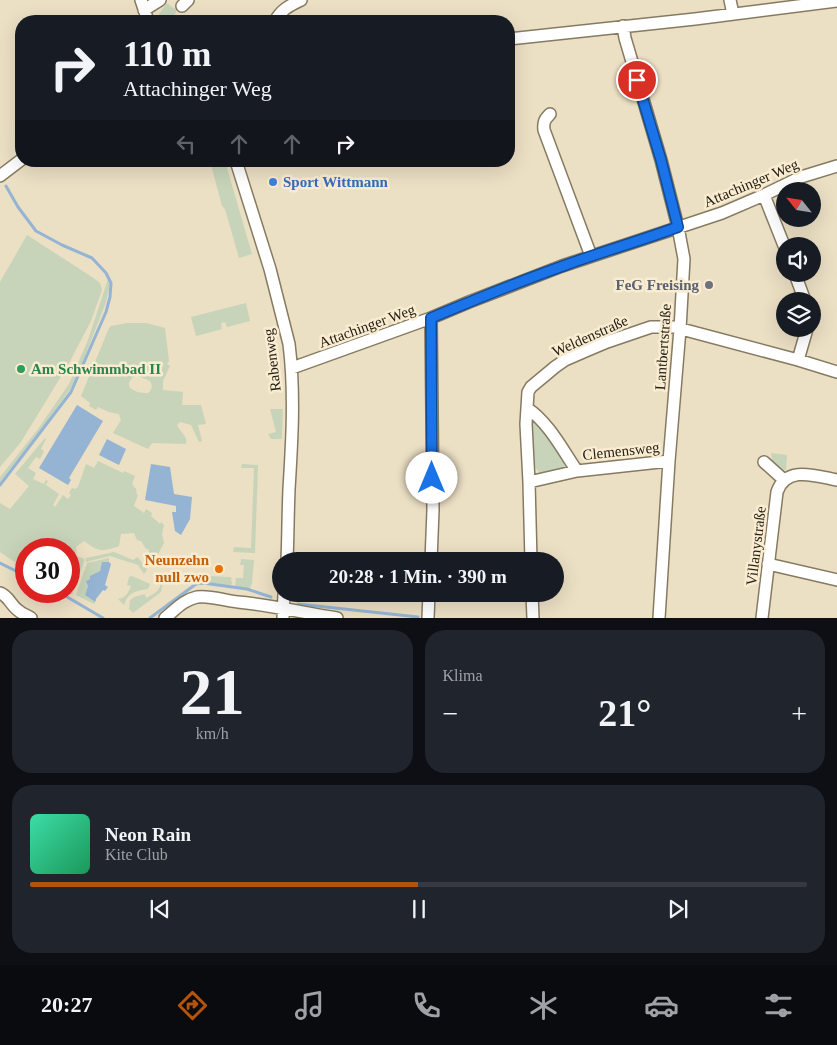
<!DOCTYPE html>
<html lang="de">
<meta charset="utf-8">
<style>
body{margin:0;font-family:"Times New Roman",serif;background:#20242c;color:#f1f3f6;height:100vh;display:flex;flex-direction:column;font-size:19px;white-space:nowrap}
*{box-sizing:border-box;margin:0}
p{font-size:16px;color:#9ea1a6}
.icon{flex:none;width:28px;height:28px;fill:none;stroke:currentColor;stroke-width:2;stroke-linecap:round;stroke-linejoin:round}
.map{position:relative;height:618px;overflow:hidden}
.side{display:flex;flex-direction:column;gap:12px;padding:12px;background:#0d0f14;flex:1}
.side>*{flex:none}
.top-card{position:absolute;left:15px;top:15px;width:500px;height:152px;border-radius:20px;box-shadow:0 5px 20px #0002;background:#171b24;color:#f1f3f6;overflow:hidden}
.needle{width:32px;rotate:300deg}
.controls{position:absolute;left:776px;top:182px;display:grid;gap:10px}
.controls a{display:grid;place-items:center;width:45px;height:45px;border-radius:50%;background:#171b24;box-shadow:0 5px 20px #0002;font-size:25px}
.speed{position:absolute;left:15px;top:538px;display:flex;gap:10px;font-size:25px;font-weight:700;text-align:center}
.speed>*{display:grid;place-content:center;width:65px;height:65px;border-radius:50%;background:#171b24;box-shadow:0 5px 20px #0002;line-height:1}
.speed .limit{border:8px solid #d22;background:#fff;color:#111}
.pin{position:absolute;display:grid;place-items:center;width:42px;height:42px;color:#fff;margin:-21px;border:2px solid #fff;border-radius:50%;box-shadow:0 1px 5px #0007}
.me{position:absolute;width:55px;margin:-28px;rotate:0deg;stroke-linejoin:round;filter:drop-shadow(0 0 4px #0008)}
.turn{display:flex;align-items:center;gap:18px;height:105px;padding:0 25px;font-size:22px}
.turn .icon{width:65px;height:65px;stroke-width:2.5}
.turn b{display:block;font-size:35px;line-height:42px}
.lanes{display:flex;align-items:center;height:48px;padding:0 25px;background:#0003;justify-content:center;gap:25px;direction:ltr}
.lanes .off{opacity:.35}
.big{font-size:38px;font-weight:800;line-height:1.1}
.side .widget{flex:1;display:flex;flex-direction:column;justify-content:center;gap:8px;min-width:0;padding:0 18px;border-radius:20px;background:#20242c}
.side .dial{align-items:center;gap:0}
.dial b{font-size:65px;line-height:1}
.song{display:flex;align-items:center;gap:15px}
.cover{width:60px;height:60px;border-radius:8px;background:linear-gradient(135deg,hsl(160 70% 55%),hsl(150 70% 35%))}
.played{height:5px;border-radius:2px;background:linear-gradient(90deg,#b45309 50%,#363941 50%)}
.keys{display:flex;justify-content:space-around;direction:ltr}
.heat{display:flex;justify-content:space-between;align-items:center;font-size:28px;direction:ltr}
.side .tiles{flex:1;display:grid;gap:12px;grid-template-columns:1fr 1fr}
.widget:last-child{grid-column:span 2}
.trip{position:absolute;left:272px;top:552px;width:292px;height:50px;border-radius:25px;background:#171b24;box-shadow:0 5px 20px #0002;font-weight:800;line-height:50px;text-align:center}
.tabs{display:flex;height:80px;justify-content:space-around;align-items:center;background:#090b0e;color:#9ea1a6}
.tabs .icon{width:35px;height:35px}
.tabs .active{color:#b45309}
.tabs b{font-size:22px;color:#f1f3f6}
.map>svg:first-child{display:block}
</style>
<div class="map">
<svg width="837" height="618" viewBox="0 0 837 618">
<rect width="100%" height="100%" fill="#ebdfc4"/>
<path fill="#c7d4b9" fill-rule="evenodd" d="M167,3L176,10V13L170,19L157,17Z
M210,161H225L252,254L239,258L225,209L222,206Z
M27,235L92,277L100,283L102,290L91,321L68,365L21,442L0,467V282Z
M108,279L110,281L109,289L106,302L81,367L71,388L43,427L0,482V477L38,429L69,384L88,340Z
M246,303L250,321L227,327L225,322L221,323L222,329L196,336L191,317Z
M127,323H146L165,328L169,361L167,364L170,366L163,381V390L183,392L182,405H201L206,424L198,425L202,441L199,442L191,425L180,422L177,425C180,432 188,436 186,444L152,443L148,449L113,433L121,420L119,414L109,412L98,407L96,410L89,406L90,403L81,396L109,328L111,326ZM136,375L150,381C153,386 152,390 148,393C134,394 120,386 136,375Z
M270,409H283L282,439H271L268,434L276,432Z
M532,423H537L541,427L564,463L565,470L542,475L534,466L531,424Z
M45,438L46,439L41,449L44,451L40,459L36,457L28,468L36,473L33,479L44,484L46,480L48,481L46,485L59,494L53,505L55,507L63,495L68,499L71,495L69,493L72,488L75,489L78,487L86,464L94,468L98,461L123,473L124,471L135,476L132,484L136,489L137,495H138L134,506L144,513L146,509L152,513L151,516L160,524L161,522L164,525L162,534L164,543L156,558L151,556L148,549H146L141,541L137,540L134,533L121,534L119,546C101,552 99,552 84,541L76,547L77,553L73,552L67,547L65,549H26V568L16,563L0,552V503L10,509L29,486L15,474Z
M771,453L787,455L786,470L778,469L773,464Z
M242,464L258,465L255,553L233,552L234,547L251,548L254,468H241Z
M114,552L133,560L138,557L147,570L144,574L138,565L110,556L86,562V558Z
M73,555L85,559L72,595L66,591H69V561Z
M109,558V562H102L100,572L90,576L91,579L87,580L88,586L85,595L95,602L94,604L76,595L87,563Z
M241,559L254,560L252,583L250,588L235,587L236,578H243L244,565H240Z
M189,575L229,577H231L232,584L229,586L202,582L194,585L189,579Z
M132,576L150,584L148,589C136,591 128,592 124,605L118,599C126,598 128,593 131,586L127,585L129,577Z
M162,580H163L161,592L133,613L129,609L130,600L134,597L145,594L146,598C157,592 159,592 162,580Z"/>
<path fill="#95b4d3" d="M77,405L103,421L69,478L71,480L68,485L39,468Z
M107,439L126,449L119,465L99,455Z
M151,464L170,467L174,494L192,497L190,519L181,535L175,531L172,512H176V506L145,500Z
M102,562H109L111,564L105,585L108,587L105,591L103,590L96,599V600L95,602L85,595L88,586L86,581L90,579V576L100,571Z"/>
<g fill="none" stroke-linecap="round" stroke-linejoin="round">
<path stroke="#95b4d3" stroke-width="3" d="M0,485L71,392L106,312L110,297L111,283L106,273L92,258L62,245L36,231L18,207L6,186
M0,563L26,576
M57,591L103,618
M298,604L418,617
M150,618L196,584L203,583L247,589L271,597"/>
<defs>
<path id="minor" d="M141,0L148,21
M730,0L733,14
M182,6L188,0
M144,10L160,0
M275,21C282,9 289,6 301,0
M623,26L625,38L661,160L678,227L684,259L680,329L669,461L659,618
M509,39L695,19L837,1
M550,114C545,119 543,122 544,130L591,256
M236,161L270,269L289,344C295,392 292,441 289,489C288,513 288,537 287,561
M0,176L21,160
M764,195L785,248
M795,274L805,301
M798,360L807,329
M292,368L431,318L469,302L562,266L722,213L764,195L801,177L837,166
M527,408C549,423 562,449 577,471
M764,462L784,480
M529,482L577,471L669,461
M431,561L433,510L431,318
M531,561L529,482L526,424L528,392L531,387L555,367L565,360L588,350L607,342L651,327H674L798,360L837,372
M768,564L837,580
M0,593C9,596 11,606 19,611C22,614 27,615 31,618
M532,594L533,618
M165,618C175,610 183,600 197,597C210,595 225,601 238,602C271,605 304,613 337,618
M283,618L284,594
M428,618L429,594
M762,618L777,492C786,465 816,476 837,480"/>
</defs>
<use href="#minor" stroke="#867b62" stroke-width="14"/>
<use href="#minor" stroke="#fff" stroke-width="11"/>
</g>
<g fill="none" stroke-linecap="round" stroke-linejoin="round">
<defs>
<path id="route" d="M432,478L431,318C474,300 518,282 563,266C601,252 640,241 678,227L661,160L637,80"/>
</defs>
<use href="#route" stroke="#114b97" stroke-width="12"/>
<use href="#route" stroke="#1a73e8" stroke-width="9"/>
</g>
<circle fill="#3f7fe0" stroke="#f9ecd1" stroke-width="2" cx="273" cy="182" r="5"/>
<circle fill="#6b7280" stroke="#f9ecd1" stroke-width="2" cx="709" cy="285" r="5"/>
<circle fill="#2e9e5b" stroke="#f9ecd1" stroke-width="2" cx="21" cy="369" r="5"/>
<circle fill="#e8710a" stroke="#f9ecd1" stroke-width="2" cx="219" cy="569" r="5"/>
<g text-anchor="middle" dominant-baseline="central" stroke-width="5" stroke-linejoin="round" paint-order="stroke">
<g font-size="15" font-weight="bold" fill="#366cbe" stroke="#f9ecd1" text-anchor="start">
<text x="283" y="182">Sport Wittmann</text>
</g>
<g font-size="15" fill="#252017" stroke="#f9ecd1">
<text transform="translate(751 183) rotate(-23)">Attachinger Weg</text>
<text transform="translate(367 326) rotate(-20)">Attachinger Weg</text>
<text transform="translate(590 336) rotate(-24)">Weldenstraße</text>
<text transform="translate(663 347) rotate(-86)">Lantbertstraße</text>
<text transform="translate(272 360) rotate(-97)">Rabenweg</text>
<text transform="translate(621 451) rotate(-6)">Clemensweg</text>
<text transform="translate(756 546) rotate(-83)">Villanystraße</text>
</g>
<g font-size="15" font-weight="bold" fill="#5b616d" stroke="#f9ecd1" text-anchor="end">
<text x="699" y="285">FeG Freising</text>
</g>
<g font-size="15" font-weight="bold" fill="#27864d" stroke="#f9ecd1" text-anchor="start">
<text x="31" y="369">Am Schwimmbad II</text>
</g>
<g font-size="15" font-weight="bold" fill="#c56008" stroke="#f9ecd1" text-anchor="end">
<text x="209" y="560">Neunzehn<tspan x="209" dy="17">null zwo</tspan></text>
</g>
</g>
</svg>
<div class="controls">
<a><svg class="needle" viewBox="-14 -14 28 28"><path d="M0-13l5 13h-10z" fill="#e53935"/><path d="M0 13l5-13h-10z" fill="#9ea1a6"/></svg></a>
<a><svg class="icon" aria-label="sound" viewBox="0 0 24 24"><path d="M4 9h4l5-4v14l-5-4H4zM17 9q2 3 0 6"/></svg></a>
<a><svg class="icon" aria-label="layers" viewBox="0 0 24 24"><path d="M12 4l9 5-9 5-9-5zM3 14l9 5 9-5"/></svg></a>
</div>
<div class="speed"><div class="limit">30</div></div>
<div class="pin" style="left:637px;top:80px;background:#d93025"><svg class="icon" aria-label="arrive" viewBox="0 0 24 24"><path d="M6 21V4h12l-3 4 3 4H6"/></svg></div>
<svg class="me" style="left:432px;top:478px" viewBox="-20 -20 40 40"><circle r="19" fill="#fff"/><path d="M0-13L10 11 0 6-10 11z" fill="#1a73e8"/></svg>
<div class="trip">20:28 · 1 Min. · 390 m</div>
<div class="top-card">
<div class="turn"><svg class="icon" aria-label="right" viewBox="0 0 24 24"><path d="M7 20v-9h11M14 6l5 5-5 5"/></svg><div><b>110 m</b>Attachinger Weg</div></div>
<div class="lanes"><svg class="icon off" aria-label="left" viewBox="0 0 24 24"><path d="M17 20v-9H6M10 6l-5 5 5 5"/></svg><svg class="icon off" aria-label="ahead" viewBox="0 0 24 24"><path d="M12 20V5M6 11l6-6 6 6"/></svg><svg class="icon off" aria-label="ahead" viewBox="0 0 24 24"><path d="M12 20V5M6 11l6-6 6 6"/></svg><svg class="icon" aria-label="right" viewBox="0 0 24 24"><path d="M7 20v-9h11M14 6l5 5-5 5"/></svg></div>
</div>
</div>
<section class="side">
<div class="tiles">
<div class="widget dial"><b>21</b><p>km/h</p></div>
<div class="widget"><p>Klima</p>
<div class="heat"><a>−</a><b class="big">21°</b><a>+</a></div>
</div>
<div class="widget">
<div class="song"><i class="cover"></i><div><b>Neon Rain</b><p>Kite Club</p></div></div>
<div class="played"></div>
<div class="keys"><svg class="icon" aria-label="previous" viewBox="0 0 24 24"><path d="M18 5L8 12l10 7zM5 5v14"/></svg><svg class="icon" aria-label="pause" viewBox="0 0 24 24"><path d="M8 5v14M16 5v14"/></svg><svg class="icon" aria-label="next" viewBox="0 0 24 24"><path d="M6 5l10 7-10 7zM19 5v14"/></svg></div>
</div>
</div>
</section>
<nav class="tabs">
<b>20:27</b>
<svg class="icon active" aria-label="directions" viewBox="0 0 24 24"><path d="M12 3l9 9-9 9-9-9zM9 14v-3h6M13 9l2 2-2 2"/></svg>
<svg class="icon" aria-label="music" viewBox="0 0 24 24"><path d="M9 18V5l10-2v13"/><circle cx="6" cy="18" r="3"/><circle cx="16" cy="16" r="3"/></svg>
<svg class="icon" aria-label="phone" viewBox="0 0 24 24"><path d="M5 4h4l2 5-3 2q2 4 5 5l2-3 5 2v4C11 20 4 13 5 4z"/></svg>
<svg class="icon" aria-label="climate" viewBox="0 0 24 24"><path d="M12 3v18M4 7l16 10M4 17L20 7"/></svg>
<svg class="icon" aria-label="car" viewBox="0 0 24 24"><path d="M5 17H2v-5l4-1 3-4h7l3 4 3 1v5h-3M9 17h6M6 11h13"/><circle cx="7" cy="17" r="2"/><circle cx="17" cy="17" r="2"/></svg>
<svg class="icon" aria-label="filters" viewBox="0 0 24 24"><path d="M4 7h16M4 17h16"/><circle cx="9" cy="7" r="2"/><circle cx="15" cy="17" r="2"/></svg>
</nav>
